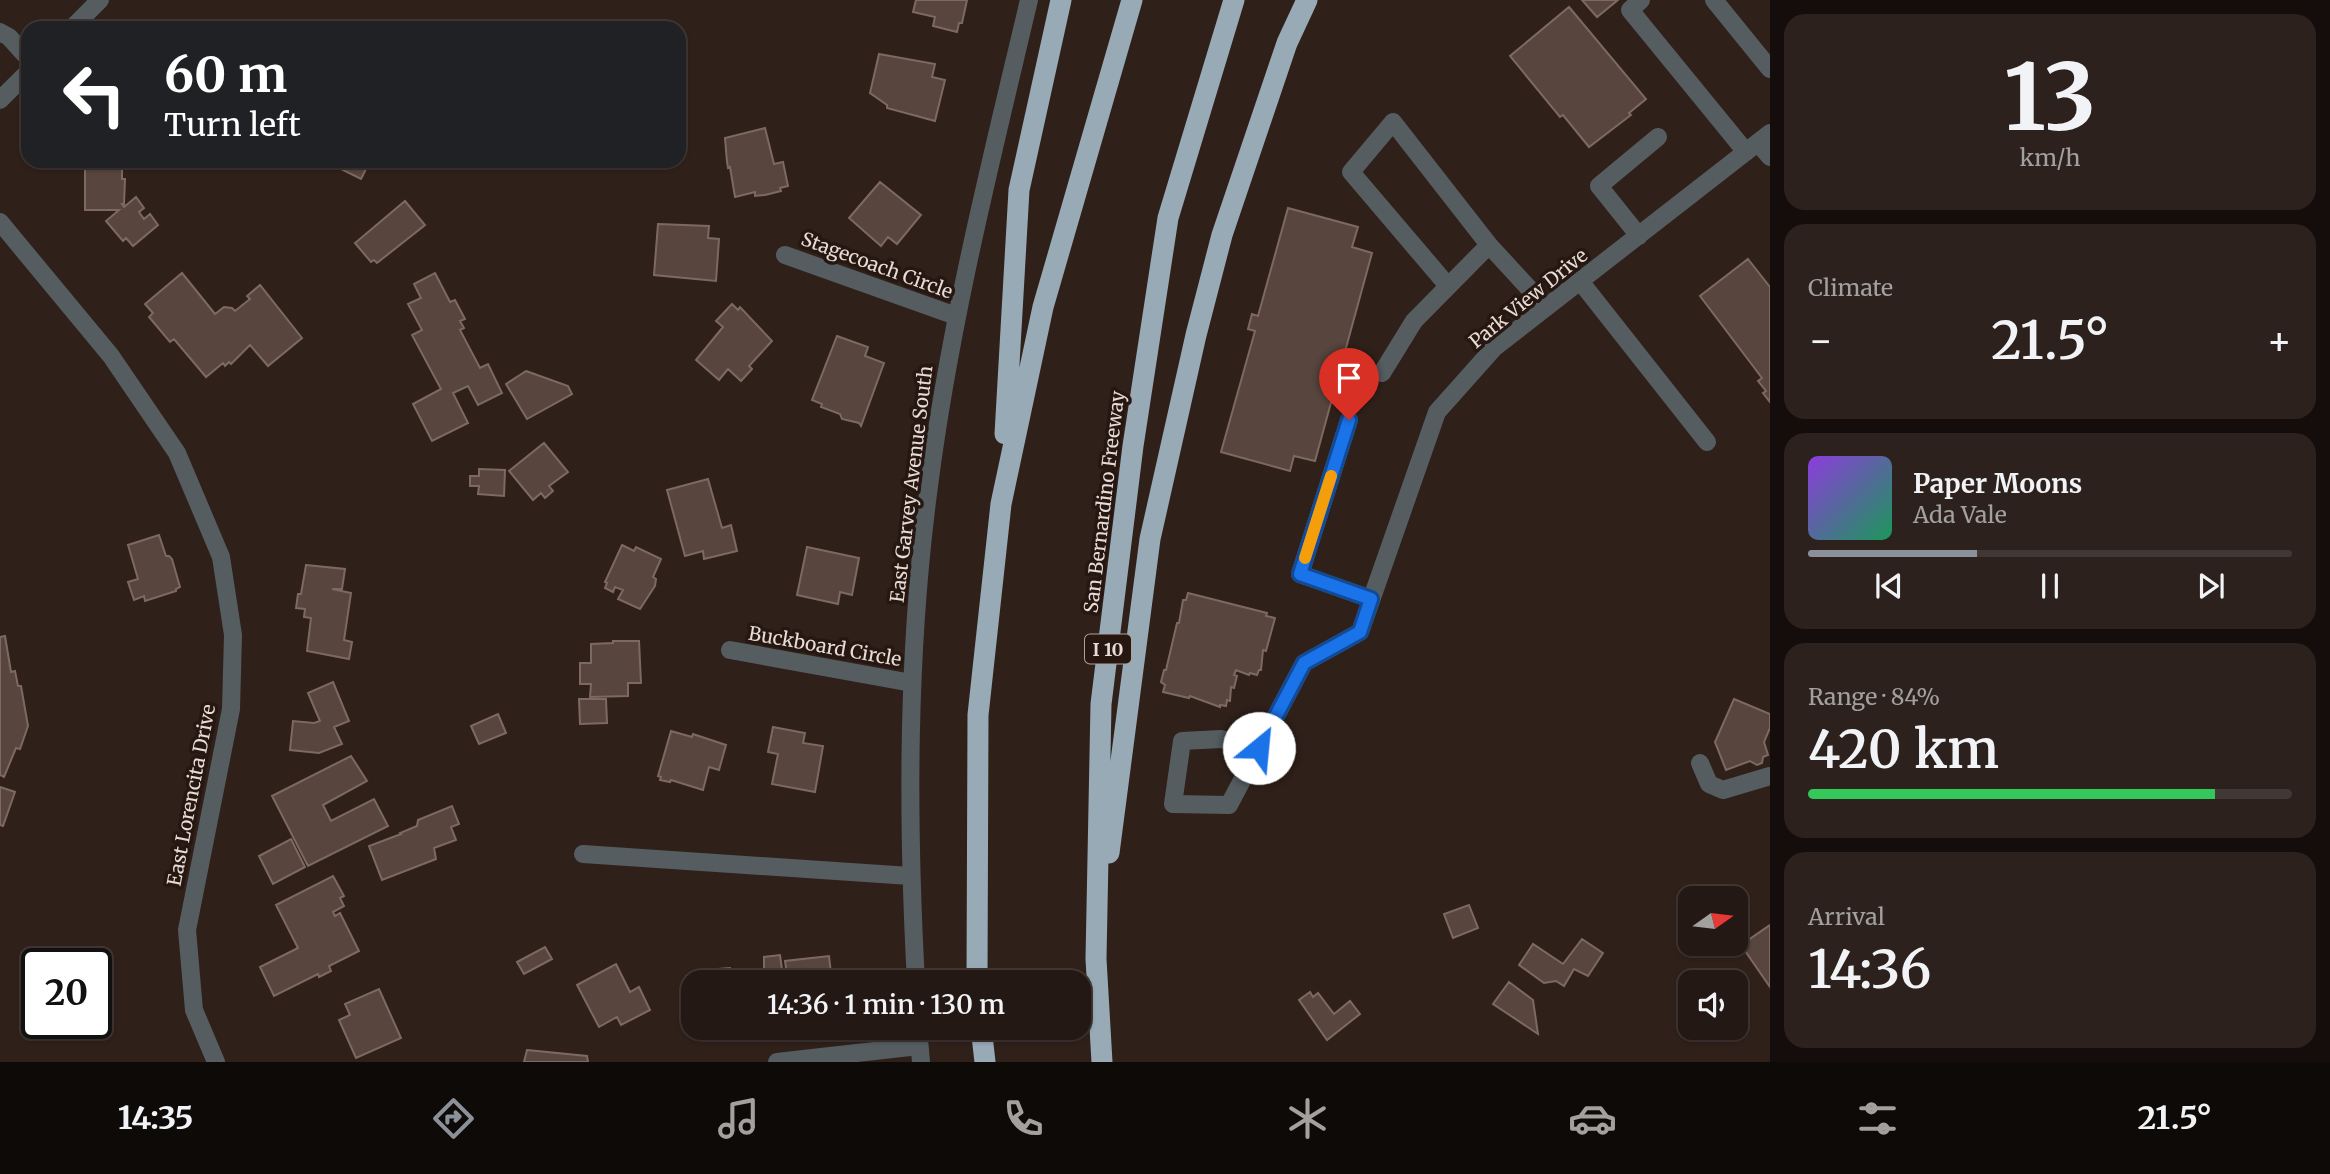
<!DOCTYPE html>
<meta charset="utf-8">
<style>
body{margin:0;font-family:Merriweather,serif;background:#2c211d;color:#f1f3f6;height:100vh;display:flex;flex-direction:column;font-size:26px;white-space:nowrap}
*{box-sizing:border-box;margin:0}
p{font-size:23px;color:#a3a0a0}
.icon{flex:none;width:38px;height:38px;fill:none;stroke:currentColor;stroke-width:2;stroke-linecap:round;stroke-linejoin:round}
.map{position:relative;flex:1;overflow:hidden}
.panel{display:flex;flex-direction:column;gap:14px;padding:14px;background:#140d0b;width:560px}
.panel>*{flex:none}
.guide{position:absolute;left:21px;top:21px;width:665px;height:147px;border-radius:21px;box-shadow:0 2px 5px #0004,0 0 0 2px #413734;background:#202124;color:#fff;overflow:hidden}
.needle{width:46px;rotate:76deg}
.tools{position:absolute;left:1678px;top:886px;display:grid;gap:14px}
.tools a{display:grid;place-items:center;width:70px;height:70px;border-radius:14px;background:#241814;box-shadow:0 2px 5px #0004,0 0 0 2px #413734;font-size:35px}
.speed{position:absolute;left:21px;top:948px;display:flex;gap:14px;font-size:35px;font-weight:700;text-align:center}
.speed>*{display:grid;place-content:center;width:91px;height:91px;border-radius:50%;background:#241814;box-shadow:0 2px 5px #0004,0 0 0 2px #413734;line-height:1}
.speed .limit{border:4px solid #111;border-radius:10px;background:#fff;color:#111}
.pin{position:absolute;display:grid;place-items:center;width:60px;height:60px;color:#fff;margin:-72px -30px;border-radius:50% 50% 50% 0;rotate:-45deg;box-shadow:0 0 7px #0007}
.pin .icon{rotate:45deg}
.me{position:absolute;width:77px;margin:-38px;rotate:28deg;stroke-linejoin:round;filter:drop-shadow(0 0 5px #0008)}
.turn{display:flex;align-items:center;gap:24px;height:147px;padding:0 28px;font-size:32px}
.turn .icon{width:91px;height:91px;stroke-width:2.5}
.turn b{display:block;font-size:49px;line-height:60px}
.big{font-size:52px;font-weight:600;line-height:1.1}
.panel .card{flex:1;display:flex;flex-direction:column;justify-content:center;gap:10px;min-width:0;padding:0 24px;border-radius:21px;background:#2c211d}
.panel .dial{align-items:center;gap:0}
.dial b{font-size:91px;line-height:1}
.song{display:flex;align-items:center;gap:21px}
.cover{width:84px;height:84px;border-radius:10px;background:linear-gradient(135deg,hsl(270 70% 55%),hsl(150 70% 35%))}
.played{height:7px;border-radius:4px;background:linear-gradient(90deg,#8c9099 35%,#413734 35%)}
.keys{display:flex;justify-content:space-around;direction:ltr}
.heat{display:flex;justify-content:space-between;align-items:center;font-size:38px;direction:ltr}
.charge{height:10px;border-radius:5px;background:linear-gradient(90deg,#34c759 84%,#413734 0)}
.trip{position:absolute;left:681px;top:970px;width:410px;height:70px;border-radius:21px;background:#241814;box-shadow:0 2px 5px #0004,0 0 0 2px #413734;font-weight:600;line-height:70px;text-align:center}
.tab-bar{display:flex;height:112px;justify-content:space-around;align-items:center;background:#0e0a08;color:#a3a0a0}
.tab-bar .icon{width:49px;height:49px}
.tab-bar .current{color:#8c9099}
.tab-bar b{font-size:32px;color:#f1f3f6}
main{display:flex;flex:1;min-height:0}
.map>svg:first-child{display:block}
</style>
<main>
<div class="map">
<svg width="1770" height="1062" viewBox="0 0 1770 1062">
<rect width="100%" height="100%" fill="#30201a"/>
<path fill="#57453e" stroke="#7d6962" stroke-width="2" d="M916,0H967L962,23H959L957,32L933,26L935,17L913,12Z
M1582,0H1618L1597,17Z
M1569,7L1646,99L1629,113L1631,115L1589,147L1563,115L1560,117L1510,56Z
M166,20L167,28H137L136,24Z
M879,54L935,64L932,77L945,80L935,121L887,108V105L870,93Z
M765,128L774,164L783,162L788,186L780,188L781,191L765,195L755,196V192L735,197L730,167L728,168L727,162L725,138Z
M85,161H129V168H122V179H125L124,204H122L124,207L136,197L144,208L139,212L144,219L150,214L158,225L133,246L126,238L123,241L106,221L119,210H85Z
M325,161H370L361,179Z
M880,182L921,215L897,244L888,237L881,246L849,218Z
M405,201L425,225L377,263L374,260L371,262L355,243Z
M1288,208L1358,227L1352,247L1372,253L1315,461L1294,456L1290,471L1221,452L1255,331L1248,329L1252,314L1258,316Z
M658,224L709,226L708,238L719,239L716,281L654,275Z
M1748,259L1770,287V402L1763,393L1766,391L1758,381L1762,378L1700,296Z
M182,273L215,314L224,307L232,308L235,311L250,299L247,296L260,285L302,338L268,366L250,345L231,364L229,362L225,366L223,363L206,377L174,339L170,342L149,317L153,313L145,304Z
M435,273L450,302L455,300L465,319L460,321L464,328L460,330L480,368L488,364L502,393L478,405L468,386L453,393L468,423L432,441L413,404L441,389L412,335L422,330L408,304L421,298L414,284Z
M732,304L738,310L740,307L772,341L749,366L752,369L741,381L728,369L719,380L696,360L723,327L716,321Z
M837,336L868,347L865,356L884,363L861,426L859,423L842,419L840,414L821,407L822,404L812,400Z
M526,371L568,386L572,394L527,419L506,384Z
M544,443L568,472L549,486L553,491L545,498L541,493L533,500L509,471Z
M479,469L505,470L504,496L478,494L479,486H470V476H479Z
M708,479L722,528L731,525L737,551L704,559L703,551L685,556L667,490Z
M159,535L166,556H169L172,559L180,587L176,589V591L145,601L144,596L134,600L128,582L138,579L128,545Z
M622,545L634,551L636,547L661,559L653,577L656,579L655,586L640,609L618,599L623,590L615,587L613,592L605,588L607,583L605,582Z
M807,547L859,558L852,595L840,592L838,604L797,595Z
M306,565L345,569L342,589H332L351,593L344,640L352,642L349,659L307,651L311,618L304,617L305,609L296,608L298,594H301Z
M1188,593L1267,613L1266,616L1275,618L1266,651L1263,650L1261,670H1259L1257,675L1250,673L1249,675L1236,670L1234,675L1237,676L1234,688L1231,687L1230,701L1227,700L1226,706L1220,705V707L1190,696L1189,698L1163,692L1165,685L1161,682L1164,670H1166L1177,623H1179L1183,600H1186Z
M5,636L11,672L15,671L18,686H21L28,726L20,749L16,748L4,777L0,775V637Z
M613,641H639L641,683H628V696L590,697L591,684H580V663H591V644L613,643Z
M333,682L349,721L334,727L342,744L319,753L290,750L293,721L314,723L320,721L308,693Z
M579,699H606L607,723L580,724Z
M1734,699L1770,714V728L1764,742L1768,755L1763,757L1762,763L1757,765L1750,761L1726,770L1715,742Z
M498,714L506,733L479,744L471,726Z
M773,727L805,733L803,743L823,746L815,792L772,784L778,754L768,752Z
M671,731L692,737L693,734L726,745L719,770L709,767L703,790L671,780L670,782L660,780L661,777L658,776Z
M351,756L367,781L323,805L331,821L374,799L388,826L308,866L272,796Z
M0,787L15,792L3,826L0,825Z
M452,806L459,824L451,827L456,840L434,848L436,859L382,880L369,846L401,834L400,833L417,826L418,820Z
M291,839L305,867L273,884L259,856Z
M333,876L344,896L340,898L344,906L333,912L335,916L340,913L359,951L329,966L331,971L319,977L318,974L274,996L260,967L298,948L276,905Z
M1469,905L1478,928L1453,938L1444,914Z
M1770,925V987L1741,945Z
M1582,939L1603,953L1588,976L1574,969L1564,986L1556,981L1544,983L1519,965L1533,944L1563,964Z
M545,947L552,959L524,974L517,962Z
M780,955L783,977L767,979L764,977V957Z
M829,956L832,982H788L785,961Z
M616,964L630,992L639,987L650,1010L621,1025L617,1017L599,1027L577,985Z
M730,968L733,982H693V1027L691,1024L683,1025L680,1002L689,1001L686,976L720,972L719,969Z
M1509,982L1533,1000L1538,1034L1493,1004Z
M379,989L401,1038L356,1058L339,1020L350,1015L345,1004Z
M1310,992L1313,997L1318,993L1334,1014L1350,1001L1360,1014L1327,1040L1299,1000Z
M527,1050L587,1056L588,1062H524Z"/>
<g fill="none" stroke-linecap="round" stroke-linejoin="round">
<path stroke="#555d61" stroke-width="18" d="M1641,0L1630,10L1746,152
M1714,0L1770,69
M72,28L100,0
M0,32L9,37L28,58
M0,100L28,72
M1758,143L1770,157
M0,222L111,356L177,453L221,557L233,635L231,709L187,930L194,1010L216,1062
M1639,236L1599,186L1658,137
M1489,245L1546,307
M785,255L956,316
M1580,281L1707,442
M1382,373L1414,321L1489,245L1393,122L1351,172L1448,286
M1349,420L1300,574L1371,599
M730,650L912,683
M1259,748L1221,739L1182,741L1173,804L1229,805L1304,663L1360,632L1437,412L1494,348L1770,133
M1700,763L1709,784L1723,790L1770,776
M583,854L910,876
M916,982C907,816 907,651 929,486C950,322 991,161 1029,0
M918,1027L921,1062
M777,1062L919,1046"/>
<path stroke="#97aab6" stroke-width="21" d="M1005,434L1019,190L1061,0
M1109,853L1150,539L1196,335L1222,235L1287,43L1307,0
M977,982L978,715L1001,504L1043,307L1132,0
M981,1027L985,1062
M1102,1062L1096,959L1101,704L1133,446L1168,218L1234,0"/>
</g>
<g fill="none" stroke-linecap="round" stroke-linejoin="round">
<defs>
<path id="route" d="M1259,748L1304,663L1360,632L1371,599L1300,574L1349,420"/>
</defs>
<use href="#route" stroke="#114b97" stroke-width="18"/>
<use href="#route" stroke="#1a73e8" stroke-width="12"/>
<path stroke="#f59e0b" stroke-width="12" d="M1305,558L1331,476"/>
</g>
<g text-anchor="middle" dominant-baseline="central" stroke-width="7" stroke-linejoin="round" paint-order="stroke">
<rect fill="#261711" stroke="#ada19c" stroke-width="2" x="1085" y="634.5" width="46" height="29" rx="5"/>
<g font-size="18" font-weight="bold" fill="#e7dcd7">
<text x="1108" y="649">I 10</text>
</g>
<g font-size="19" fill="#e7dcd7" stroke="#261711">
<text transform="translate(877 265) rotate(20)">Stagecoach Circle</text>
<text transform="translate(1528 298) rotate(-39)">Park View Drive</text>
<text transform="translate(911 484) rotate(-83)">East Garvey Avenue South</text>
<text transform="translate(1104 502) rotate(-83)">San Bernardino Freeway</text>
<text transform="translate(825 646) rotate(10)">Buckboard Circle</text>
<text transform="translate(191 795) rotate(-79)">East Lorencita Drive</text>
</g>
</g>
</svg>
<div class="tools">
<a><svg class="needle" viewBox="-14 -14 28 28"><path d="M0-13l5 13h-10z" fill="#e53935"/><path d="M0 13l5-13h-10z" fill="#a3a0a0"/></svg></a>
<a><svg class="icon" aria-label="sound" viewBox="0 0 24 24"><path d="M4 9h4l5-4v14l-5-4H4zM17 9q2 3 0 6"/></svg></a>
</div>
<div class="speed"><div class="limit">20</div></div>
<div class="pin" style="left:1349px;top:420px;background:#d93025"><svg class="icon" aria-label="arrive" viewBox="0 0 24 24"><path d="M6 21V4h12l-3 4 3 4H6"/></svg></div>
<svg class="me" style="left:1259px;top:748px" viewBox="-20 -20 40 40"><circle r="19" fill="#fff"/><path d="M0-13L10 11 0 6-10 11z" fill="#1a73e8"/></svg>
<div class="trip">14:36 · 1 min · 130 m</div>
<div class="guide">
<div class="turn"><svg class="icon" aria-label="left" viewBox="0 0 24 24"><path d="M17 20v-9H6M10 6l-5 5 5 5"/></svg><div><b>60 m</b>Turn left</div></div>
</div>
</div>
<section class="panel">
<div class="card dial"><b>13</b><p>km/h</p></div>
<div class="card"><p>Climate</p>
<div class="heat"><a>−</a><b class="big">21.5°</b><a>+</a></div>
</div>
<div class="card">
<div class="song"><i class="cover"></i><div><b>Paper Moons</b><p>Ada Vale</p></div></div>
<div class="played"></div>
<div class="keys"><svg class="icon" aria-label="previous" viewBox="0 0 24 24"><path d="M18 5L8 12l10 7zM5 5v14"/></svg><svg class="icon" aria-label="pause" viewBox="0 0 24 24"><path d="M8 5v14M16 5v14"/></svg><svg class="icon" aria-label="next" viewBox="0 0 24 24"><path d="M6 5l10 7-10 7zM19 5v14"/></svg></div>
</div>
<div class="card"><p>Range · 84%</p><b class="big">420 km</b><div class="charge"></div></div>
<div class="card"><p>Arrival</p><b class="big">14:36</b></div>
</section>
</main>
<nav class="tab-bar">
<b>14:35</b>
<svg class="icon current" aria-label="directions" viewBox="0 0 24 24"><path d="M12 3l9 9-9 9-9-9zM9 14v-3h6M13 9l2 2-2 2"/></svg>
<svg class="icon" aria-label="music" viewBox="0 0 24 24"><path d="M9 18V5l10-2v13"/><circle cx="6" cy="18" r="3"/><circle cx="16" cy="16" r="3"/></svg>
<svg class="icon" aria-label="phone" viewBox="0 0 24 24"><path d="M5 4h4l2 5-3 2q2 4 5 5l2-3 5 2v4C11 20 4 13 5 4z"/></svg>
<svg class="icon" aria-label="climate" viewBox="0 0 24 24"><path d="M12 3v18M4 7l16 10M4 17L20 7"/></svg>
<svg class="icon" aria-label="car" viewBox="0 0 24 24"><path d="M5 17H2v-5l4-1 3-4h7l3 4 3 1v5h-3M9 17h6M6 11h13"/><circle cx="7" cy="17" r="2"/><circle cx="17" cy="17" r="2"/></svg>
<svg class="icon" aria-label="filters" viewBox="0 0 24 24"><path d="M4 7h16M4 17h16"/><circle cx="9" cy="7" r="2"/><circle cx="15" cy="17" r="2"/></svg>
<b>21.5°</b>
</nav>
